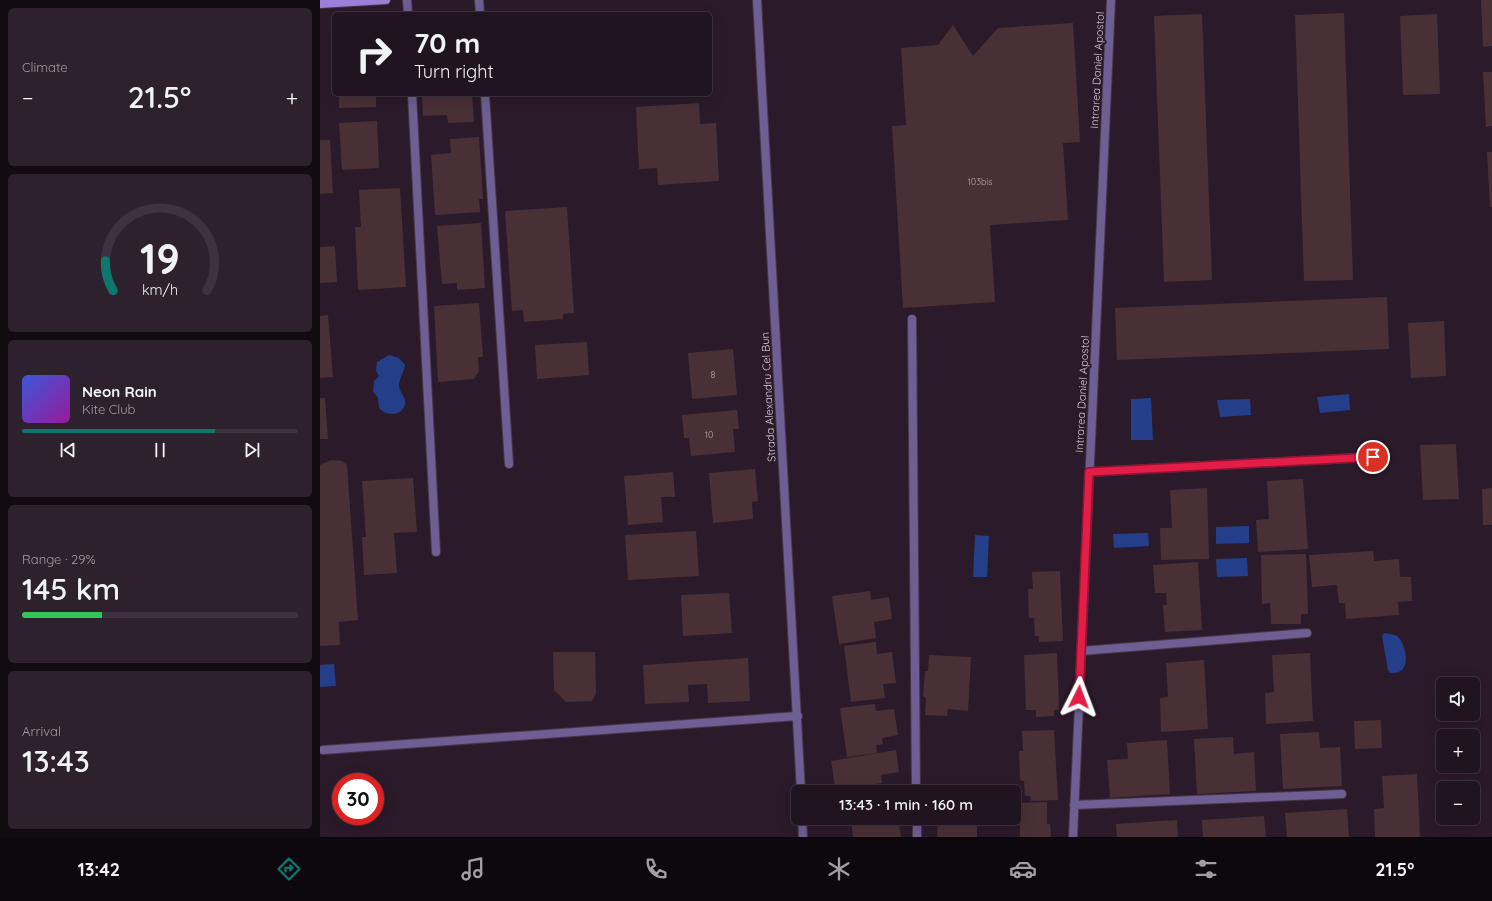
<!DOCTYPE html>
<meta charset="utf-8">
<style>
body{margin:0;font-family:Quicksand,sans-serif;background:#2d212d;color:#f1f3f6;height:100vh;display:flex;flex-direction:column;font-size:15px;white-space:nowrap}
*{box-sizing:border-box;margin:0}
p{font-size:13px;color:#a29ea5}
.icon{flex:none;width:22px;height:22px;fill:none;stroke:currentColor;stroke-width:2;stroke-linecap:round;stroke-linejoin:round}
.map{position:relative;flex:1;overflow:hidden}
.drawer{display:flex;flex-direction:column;gap:8px;padding:8px;background:#120b12;width:320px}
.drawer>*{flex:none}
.hud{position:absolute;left:12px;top:12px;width:380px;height:84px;border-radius:6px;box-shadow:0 4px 16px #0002,0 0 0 1px #3d333e;background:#201420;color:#f1f3f6;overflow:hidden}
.fabs{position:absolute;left:1116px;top:677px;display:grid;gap:8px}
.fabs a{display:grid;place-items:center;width:44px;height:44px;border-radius:6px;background:#201420;box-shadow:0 4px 16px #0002,0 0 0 1px #3d333e;font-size:20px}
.speed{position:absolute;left:12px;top:773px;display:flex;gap:8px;font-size:20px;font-weight:700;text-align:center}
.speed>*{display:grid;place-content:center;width:52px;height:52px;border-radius:50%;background:#201420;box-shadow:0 4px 16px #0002,0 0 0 1px #3d333e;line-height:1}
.speed .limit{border:6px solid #d22;background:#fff;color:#111}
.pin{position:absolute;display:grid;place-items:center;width:34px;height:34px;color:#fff;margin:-17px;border:2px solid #fff;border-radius:50%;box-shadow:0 1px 4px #0007}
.me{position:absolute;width:44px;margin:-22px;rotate:3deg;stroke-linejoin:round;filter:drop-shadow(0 0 3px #0008)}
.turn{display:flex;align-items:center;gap:14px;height:84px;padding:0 16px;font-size:18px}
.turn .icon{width:52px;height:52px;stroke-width:2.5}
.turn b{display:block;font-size:28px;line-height:34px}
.big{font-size:30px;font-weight:600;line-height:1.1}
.drawer .widget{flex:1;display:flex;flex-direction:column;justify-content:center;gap:6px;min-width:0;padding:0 14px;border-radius:6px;background:#2d212d}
.drawer .dial{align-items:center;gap:0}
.dial svg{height:104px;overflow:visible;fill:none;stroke:#3d333e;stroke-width:7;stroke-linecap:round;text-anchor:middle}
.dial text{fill:#f1f3f6;stroke:none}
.song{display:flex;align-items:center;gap:12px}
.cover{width:48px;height:48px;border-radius:6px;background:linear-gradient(135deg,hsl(230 70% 55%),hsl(300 70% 35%))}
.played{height:4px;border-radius:2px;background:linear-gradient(90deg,#0f766e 70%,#3d333e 70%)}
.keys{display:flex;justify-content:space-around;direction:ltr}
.heat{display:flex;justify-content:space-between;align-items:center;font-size:22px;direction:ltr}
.charge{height:6px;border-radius:3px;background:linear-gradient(90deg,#34c759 29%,#3d333e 0)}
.trip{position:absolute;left:471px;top:785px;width:230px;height:40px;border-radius:6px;background:#201420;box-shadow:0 4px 16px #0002,0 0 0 1px #3d333e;font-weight:600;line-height:40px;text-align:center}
.dock{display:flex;height:64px;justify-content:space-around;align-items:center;background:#0d080d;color:#a29ea5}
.dock .icon{width:28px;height:28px}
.dock .on{color:#0f766e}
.dock b{font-size:18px;color:#f1f3f6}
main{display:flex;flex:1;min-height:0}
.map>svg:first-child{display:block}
</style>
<main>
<section class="drawer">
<div class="widget"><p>Climate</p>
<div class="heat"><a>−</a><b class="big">21.5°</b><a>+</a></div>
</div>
<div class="widget dial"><svg viewBox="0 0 100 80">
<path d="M14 69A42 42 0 1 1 86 69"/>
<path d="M14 69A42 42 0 0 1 8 46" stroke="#0f766e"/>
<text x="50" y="56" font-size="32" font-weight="700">19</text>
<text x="50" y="72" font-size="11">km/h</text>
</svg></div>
<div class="widget">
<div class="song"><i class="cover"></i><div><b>Neon Rain</b><p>Kite Club</p></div></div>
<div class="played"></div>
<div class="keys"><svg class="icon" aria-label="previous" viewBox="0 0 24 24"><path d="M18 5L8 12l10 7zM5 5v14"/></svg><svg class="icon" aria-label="pause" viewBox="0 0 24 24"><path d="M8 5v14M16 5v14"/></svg><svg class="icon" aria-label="next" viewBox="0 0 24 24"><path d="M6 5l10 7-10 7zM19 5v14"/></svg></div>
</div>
<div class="widget"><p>Range · 29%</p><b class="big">145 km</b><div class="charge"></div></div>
<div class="widget"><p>Arrival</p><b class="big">13:43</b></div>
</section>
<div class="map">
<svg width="1172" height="837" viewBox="0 0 1172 837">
<rect width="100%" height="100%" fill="#2b1a2a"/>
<path fill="#243e89" d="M69,355L79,358L85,365C84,372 80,377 79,384C78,391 87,398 85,405C81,417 66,416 59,408L58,398L53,391L54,381L59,376L56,371L57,362Z
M1029,394L1030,410L1000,413L997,397Z
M831,398L833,440H811V399Z
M930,399L931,415L900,417L897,400Z
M929,526V543L896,544V527Z
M828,533L829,546L794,548L793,534Z
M655,535L669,536L667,577H653Z
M927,558L928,576L897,577L896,559Z
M1064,633C1068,634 1073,634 1077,636C1084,640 1096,675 1070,673L1068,670L1062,636Z
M14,664L16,686L0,687V665Z"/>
<path fill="#493037" d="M1161,0H1172V46L1163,47Z
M1024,13L1033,280L984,281L975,15Z
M882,14L892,280L844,282L834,16Z
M1117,14L1120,94L1083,95L1080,16Z
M753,23L760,142L743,143L748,220L670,225L675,302L583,308L572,126L586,125L581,48L618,45L633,25L653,56L678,28Z
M1163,72H1172V126L1166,127Z
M19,94H56V107L19,108Z
M102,94H152L154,122L128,123L127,115L103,116Z
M379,103L380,124L396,123L399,181L338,185L337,168L319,169L316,107Z
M57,121L59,168L22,170L19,123Z
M159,137L163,199H159L160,212L115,215L111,155L131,153L130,139Z
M0,140H10L13,193L0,194Z
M1167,152H1172V207H1170Z
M80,188L86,287L38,290L35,227H41L39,190Z
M247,207L254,313L243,314V319L204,322L203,310L192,311L185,211Z
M161,223L165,288L137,290V283L122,284L117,226Z
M15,246L17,282L0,283V247Z
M1067,297L1069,349L797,360L795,308Z
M159,303L163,357H158L159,371L154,379L118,382L114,306Z
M8,315L13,377L0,378V316Z
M1124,321L1126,376L1091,378L1088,323Z
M267,342L269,375L217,379L215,345Z
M413,349L417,395L372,399L368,353Z
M0,398H5L8,439H0Z
M417,410L419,429H413L415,452L371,456L369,438H364L362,415Z
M1136,444L1139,499L1103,500L1100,445Z
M11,460L22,461L27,465L38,620L19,622L20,645L0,646V465Z
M435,469L438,501L432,502L433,519L393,523L389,473Z
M353,472L355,497H341L343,522L308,525L304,476Z
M93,478L97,532L74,533L77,573L44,575L42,537H46L42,481Z
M983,479L988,549L938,552L936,520L949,519L947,481Z
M887,488L889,559L841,560L840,528H852L850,490Z
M1172,488V525H1163L1162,489Z
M376,531L379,576L308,580L305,535Z
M1053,551L1054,561L1079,559L1080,577H1091L1092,601L1078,602L1079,615L1026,619L1025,603H1019L1017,585L992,587L989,555Z
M986,554L988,614H981V624H951L950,603L942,604L941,555Z
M878,562L882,630L845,632L843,605H847L846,593H835L833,565Z
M740,571L743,641L719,642V636H715L714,618H709L708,589H713L712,572Z
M550,591L551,600L569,597L572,619L554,622L556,638L519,644L512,596Z
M409,593L412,633L363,636L361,595Z
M556,642L557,654L572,652L576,683L563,684L565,698L531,702L524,646Z
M233,652H275L276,693L272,701L246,702L234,690Z
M737,653L739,710H734V716L716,717V710H706L704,655Z
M990,653L993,721L946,724L945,693L954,692L952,655Z
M609,655L651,657L648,711L628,709L627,716L605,715L606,698L603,696L605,671H608Z
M428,658L430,701L388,703L387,684L368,685L369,702L325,704L323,665Z
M884,660L888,729L841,732L840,698L848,697L846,663Z
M555,704L556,711L574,709L578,735L562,738L563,744L556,745L557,753L527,757L520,708Z
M1061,720L1062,748L1035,749L1034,721Z
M734,730L738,800L711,801L710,796H705L704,781L700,780L699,751H703L702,731Z
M999,732L1000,748L1020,747L1022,786L963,789L960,734Z
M913,737L914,754L934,752L936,791L877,794L874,739Z
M847,740L850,794L790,798L787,760L808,759L807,743Z
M576,750L579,772L561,775L562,783L547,785L548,792H530V788L516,791L511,761Z
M1097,774L1100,837H1055L1054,809L1064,808L1062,776Z
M727,802V824H730L731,837H700V825H696V803Z
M1027,809L1029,837H967L965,813Z
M944,816L946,837H883L882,820Z
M531,818H578L581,837H533Z
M618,818H657V837H617Z
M857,820L858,837H797L796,824Z"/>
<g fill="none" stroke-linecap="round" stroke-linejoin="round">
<defs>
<path id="street" d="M87,0L88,14
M159,0L160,14
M437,0L481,792
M92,94L116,552
M165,94L189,464
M592,319L596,792
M769,472L1053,457
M761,651L987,633
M3,750L478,716
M754,805L1022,794
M482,818L483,837
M597,818V837
M753,837L791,0"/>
<path id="secondary" d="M0,4L66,0"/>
</defs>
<use href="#street" stroke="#473746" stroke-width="10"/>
<use href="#secondary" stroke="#473746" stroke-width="10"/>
<use href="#street" stroke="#6e5e94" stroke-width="8"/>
<use href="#secondary" stroke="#9b80d7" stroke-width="8"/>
</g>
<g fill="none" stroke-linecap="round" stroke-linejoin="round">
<defs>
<path id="route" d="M759,697L769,472L1053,457"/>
</defs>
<use href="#route" stroke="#92132f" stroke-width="10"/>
<use href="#route" stroke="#e11d48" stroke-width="7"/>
</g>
<g text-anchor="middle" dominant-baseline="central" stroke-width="4" stroke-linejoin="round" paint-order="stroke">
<g font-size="9" fill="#b6a7b0">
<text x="660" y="181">103bis</text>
<text x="393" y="374">8</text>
<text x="389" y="434">10</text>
</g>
<g font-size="11" fill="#dacfd9" stroke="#2b1a2a">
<text transform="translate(777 70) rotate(-87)">Intrarea Daniel Apostol</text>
<text transform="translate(762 394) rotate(-87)">Intrarea Daniel Apostol</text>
<text transform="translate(448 397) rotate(-93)">Strada Alexandru Cel Bun</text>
</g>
</g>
</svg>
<div class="fabs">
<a><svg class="icon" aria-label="sound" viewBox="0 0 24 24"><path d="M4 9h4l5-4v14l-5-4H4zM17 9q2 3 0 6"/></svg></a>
<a>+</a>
<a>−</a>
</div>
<div class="speed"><div class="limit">30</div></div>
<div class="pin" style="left:1053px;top:457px;background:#d93025"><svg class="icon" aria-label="arrive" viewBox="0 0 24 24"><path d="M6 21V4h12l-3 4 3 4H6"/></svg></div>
<svg class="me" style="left:759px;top:697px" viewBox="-20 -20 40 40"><path d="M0-17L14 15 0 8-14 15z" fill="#e11d48" stroke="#fff" stroke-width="4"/></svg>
<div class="trip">13:43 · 1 min · 160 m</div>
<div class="hud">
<div class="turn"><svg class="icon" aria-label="right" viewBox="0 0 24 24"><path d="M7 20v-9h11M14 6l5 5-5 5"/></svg><div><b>70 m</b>Turn right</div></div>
</div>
</div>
</main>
<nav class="dock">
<b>13:42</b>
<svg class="icon on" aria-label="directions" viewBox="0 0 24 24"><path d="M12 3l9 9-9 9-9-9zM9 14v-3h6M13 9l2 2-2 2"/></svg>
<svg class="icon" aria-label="music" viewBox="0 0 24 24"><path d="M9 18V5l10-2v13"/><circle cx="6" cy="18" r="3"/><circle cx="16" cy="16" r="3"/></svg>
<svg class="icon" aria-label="phone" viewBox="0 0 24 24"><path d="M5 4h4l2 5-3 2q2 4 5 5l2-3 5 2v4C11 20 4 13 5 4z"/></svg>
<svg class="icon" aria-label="climate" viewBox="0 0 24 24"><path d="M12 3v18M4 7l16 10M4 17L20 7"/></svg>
<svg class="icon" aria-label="car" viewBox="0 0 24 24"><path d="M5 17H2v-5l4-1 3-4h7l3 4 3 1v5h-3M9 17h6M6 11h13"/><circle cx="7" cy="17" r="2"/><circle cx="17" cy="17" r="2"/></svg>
<svg class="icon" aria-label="filters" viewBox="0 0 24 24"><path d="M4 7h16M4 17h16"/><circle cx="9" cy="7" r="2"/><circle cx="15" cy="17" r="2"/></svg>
<b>21.5°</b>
</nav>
